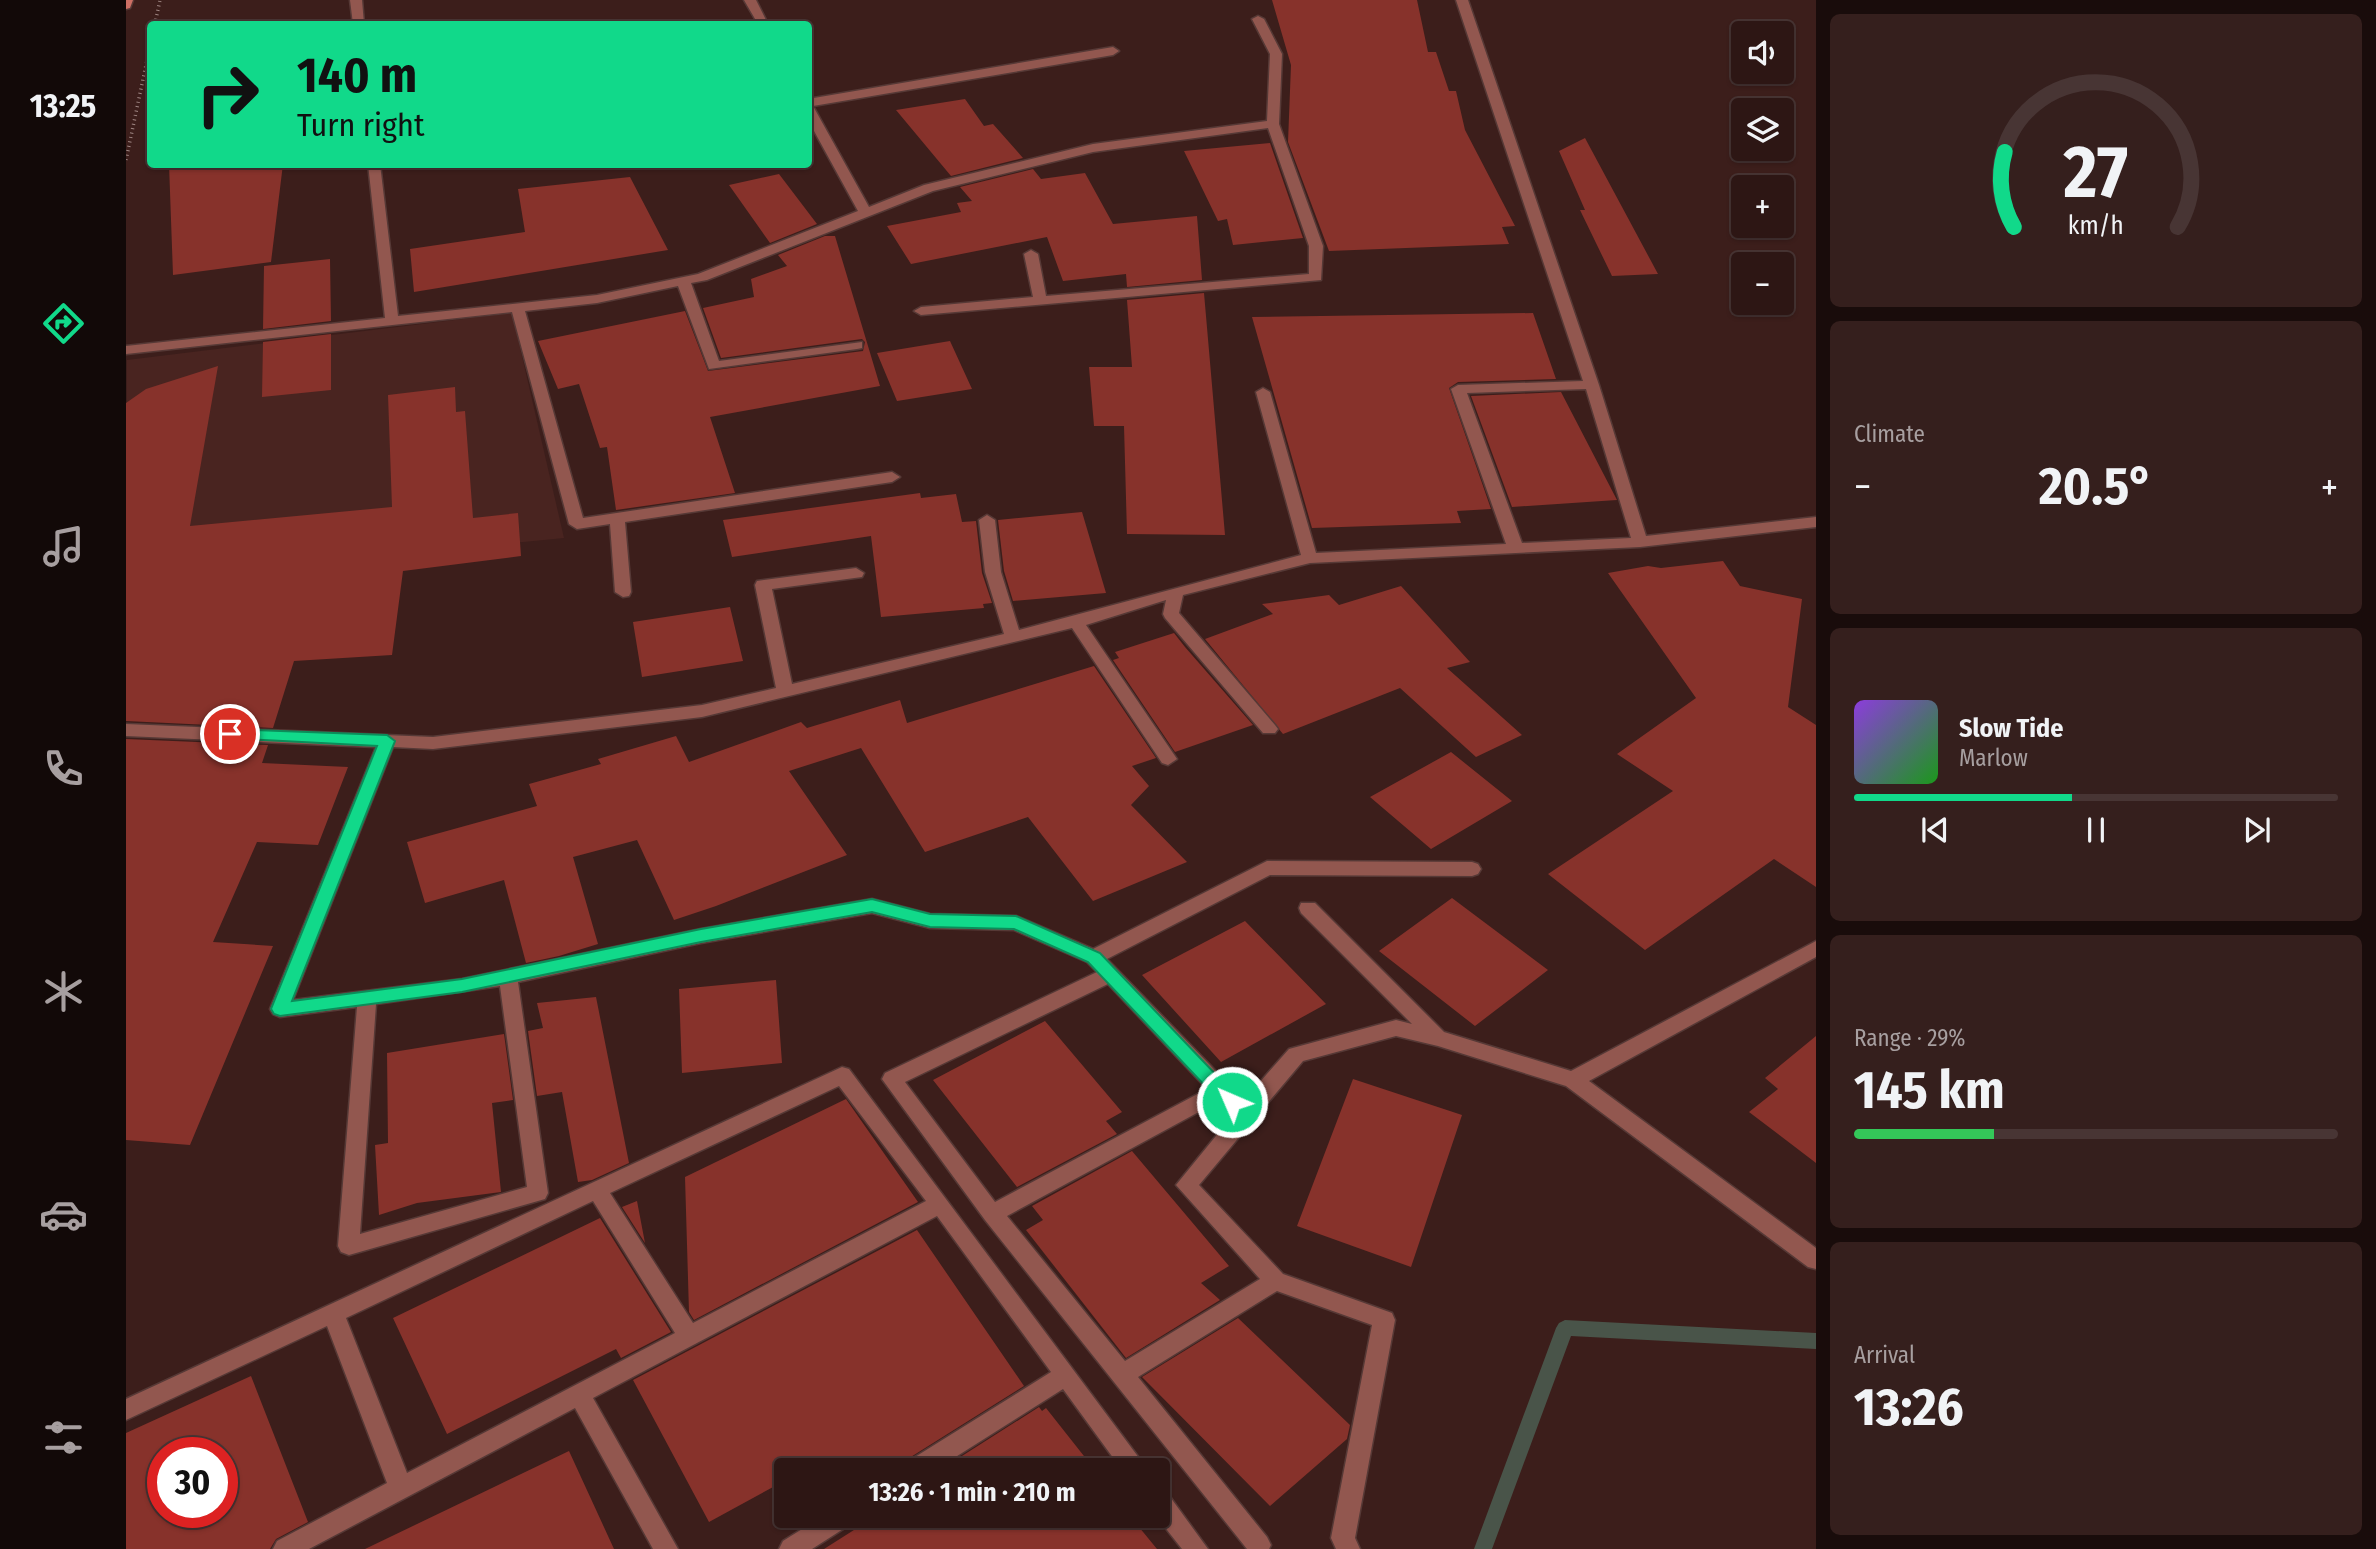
<!DOCTYPE html>
<meta charset="utf-8">
<style>
body{margin:0;font-family:"Fira Sans Condensed",sans-serif;background:#351f1d;color:#f1f3f6;height:100vh;display:flex;flex-direction:column;font-size:26px;white-space:nowrap}
*{box-sizing:border-box;margin:0}
p{font-size:23px;color:#a79fa0}
.icon{flex:none;width:38px;height:38px;fill:none;stroke:currentColor;stroke-width:2;stroke-linecap:round;stroke-linejoin:round}
.map{position:relative;flex:1;overflow:hidden}
.drawer{display:flex;flex-direction:column;gap:14px;padding:14px;background:#190c0b;width:560px}
.drawer>*{flex:none}
.banner{position:absolute;left:21px;top:21px;width:665px;height:147px;border-radius:7px;box-shadow:0 2px 5px #0004,0 0 0 2px #483534;background:#11d98a;color:#111;overflow:hidden}
.fabs{position:absolute;left:1605px;top:21px;display:grid;gap:14px}
.fabs a{display:grid;place-items:center;width:63px;height:63px;border-radius:7px;background:#2d1614;box-shadow:0 2px 5px #0004,0 0 0 2px #483534;font-size:35px}
.speed{position:absolute;left:21px;top:1437px;display:flex;gap:14px;font-size:35px;font-weight:700;text-align:center}
.speed>*{display:grid;place-content:center;width:91px;height:91px;border-radius:50%;background:#2d1614;box-shadow:0 2px 5px #0004,0 0 0 2px #483534;line-height:1}
.speed .limit{border:10px solid #d22;background:#fff;color:#111}
.pin{position:absolute;display:grid;place-items:center;width:60px;height:60px;color:#fff;margin:-30px;border:4px solid #fff;border-radius:50%;box-shadow:0 2px 7px #0007}
.me{position:absolute;width:77px;margin:-38px;rotate:315deg;stroke-linejoin:round;filter:drop-shadow(0 0 5px #0008)}
.turn{display:flex;align-items:center;gap:24px;height:147px;padding:0 35px;font-size:32px}
.turn .icon{width:91px;height:91px;stroke-width:2.5}
.turn b{display:block;font-size:49px;line-height:60px}
.big{font-size:52px;font-weight:700;line-height:1.1}
.drawer .card{flex:1;display:flex;flex-direction:column;justify-content:center;gap:10px;min-width:0;padding:0 24px;border-radius:10px;background:#351f1d}
.drawer .dial{align-items:center;gap:0}
.dial svg{height:182px;overflow:visible;fill:none;stroke:#483534;stroke-width:7;stroke-linecap:round;text-anchor:middle}
.dial text{fill:#f1f3f6;stroke:none}
.song{display:flex;align-items:center;gap:21px}
.cover{width:84px;height:84px;border-radius:10px;background:linear-gradient(135deg,hsl(270 70% 55%),hsl(120 70% 35%))}
.played{height:7px;border-radius:4px;background:linear-gradient(90deg,#11d98a 45%,#483534 45%)}
.keys{display:flex;justify-content:space-around;direction:ltr}
.heat{display:flex;justify-content:space-between;align-items:center;font-size:38px;direction:ltr}
.charge{height:10px;border-radius:5px;background:linear-gradient(90deg,#34c759 29%,#483534 0)}
.trip{position:absolute;left:648px;top:1458px;width:396px;height:70px;border-radius:7px;background:#2d1614;box-shadow:0 2px 5px #0004,0 0 0 2px #483534;font-weight:700;line-height:70px;text-align:center}
main{display:flex;flex:1;min-height:0}
.menu{display:flex;flex-direction:column;width:126px;justify-content:space-around;align-items:center;background:#120908;color:#a79fa0}
.menu .icon{width:49px;height:49px}
.menu .on{color:#11d98a}
.menu b{font-size:32px;color:#f1f3f6}
.map>svg:first-child{display:block}
</style>
<main>
<nav class="menu">
<b>13:25</b>
<svg class="icon on" aria-label="directions" viewBox="0 0 24 24"><path d="M12 3l9 9-9 9-9-9zM9 14v-3h6M13 9l2 2-2 2"/></svg>
<svg class="icon" aria-label="music" viewBox="0 0 24 24"><path d="M9 18V5l10-2v13"/><circle cx="6" cy="18" r="3"/><circle cx="16" cy="16" r="3"/></svg>
<svg class="icon" aria-label="phone" viewBox="0 0 24 24"><path d="M5 4h4l2 5-3 2q2 4 5 5l2-3 5 2v4C11 20 4 13 5 4z"/></svg>
<svg class="icon" aria-label="climate" viewBox="0 0 24 24"><path d="M12 3v18M4 7l16 10M4 17L20 7"/></svg>
<svg class="icon" aria-label="car" viewBox="0 0 24 24"><path d="M5 17H2v-5l4-1 3-4h7l3 4 3 1v5h-3M9 17h6M6 11h13"/><circle cx="7" cy="17" r="2"/><circle cx="17" cy="17" r="2"/></svg>
<svg class="icon" aria-label="filters" viewBox="0 0 24 24"><path d="M4 7h16M4 17h16"/><circle cx="9" cy="7" r="2"/><circle cx="15" cy="17" r="2"/></svg>
</nav>
<div class="map">
<svg width="1690" height="1549" viewBox="0 0 1690 1549">
<rect width="100%" height="100%" fill="#3c1e1b"/>
<path fill="#492420" d="M386,313L438,538L0,581L1,360Z"/>
<g fill="none" stroke-linecap="round" stroke-linejoin="round">
<path fill="#495449" fill-rule="evenodd" d="M1439,1320L1690,1333V1349L1445,1336L1366,1549H1348L1430,1328L1433,1323Z"/>
</g>
<path fill="#87322b" fill-rule="evenodd" d="M1146,0H1291L1302,52H1310L1323,91H1330L1339,130L1389,226L1376,227L1383,244L1203,251L1162,142L1165,65Z
M839,99L858,126L867,124L897,158L825,176L770,110Z
M1459,138L1532,274L1486,276L1454,210H1459L1433,151Z
M1144,143L1177,238L1107,245L1101,219L1092,221L1058,151Z
M43,164H157L145,262L47,275Z
M907,169L915,179L959,173L987,224L1071,216L1076,280L1001,287L1000,274L937,281L921,237L785,264L761,226L835,212L831,203L846,201L834,187Z
M653,174L691,224L644,243L603,185Z
M504,177L542,250L288,292L284,249L399,232L392,189Z
M699,236H709L754,386L584,417L609,493L490,510L481,447L474,448L453,384L432,389L412,341L559,311L582,371L737,351L739,342L736,339L595,358L577,308L628,297L625,279L661,266L652,255Z
M204,259L205,321L137,329L138,266Z
M1078,293L1099,535L1001,534L998,426H968L963,367H1006L1001,300Z
M1407,313L1430,379L1332,382L1323,388L1365,509L1331,511L1335,523L1186,528L1126,317Z
M205,334V390L136,397L137,342Z
M824,341L846,389L771,401L751,353Z
M92,366L64,526L266,507L262,395L329,387L330,412L339,411L347,518L392,513L395,556L277,571L266,655L168,661L147,728L0,721V403L20,389Z
M1435,392L1491,500L1386,507L1345,396Z
M794,493L795,498L830,494L836,522L850,521L856,573L866,603L857,604L858,608L755,617L745,536L606,557L597,520Z
M956,512L980,593L887,601L878,571L872,520Z
M1597,561L1614,586L1676,599L1662,707L1690,725V887L1648,859L1519,950L1422,874L1547,791L1491,754L1570,698L1482,573L1522,566L1535,568Z
M1275,586L1344,662L1321,668L1396,735L1350,757L1274,688L1157,734L1079,639L1147,614L1136,604L1203,595L1213,605Z
M604,607L617,661L516,677L507,622Z
M1048,633L1059,647L1127,725L1049,752L987,660L993,658L989,652Z
M968,666L1030,758L1006,766L1023,786L1005,805L1061,862L967,901L902,817L799,852L735,748L663,771L721,855L590,906L548,920L511,840L447,857L472,944L433,956L400,963L378,880L299,903L281,842L411,806L403,784L475,764L472,759L550,736L563,762L675,722L681,728L774,700L781,723Z
M0,739L142,745L136,763L222,767L192,845L131,842L87,942L147,946L64,1145L0,1140Z
M1325,752L1386,801L1305,849L1244,797Z
M1326,898L1422,970L1349,1026L1253,951Z
M1119,921L1200,1004L1095,1062L1016,975Z
M650,980L656,1063L556,1073L553,989Z
M470,997L503,1163L466,1180L452,1182L436,1092L411,1096L402,1031L417,1028L411,1003Z
M919,1021L996,1112L980,1121L991,1134L891,1187L807,1080Z
M378,1034L387,1100L366,1103L375,1192L291,1203L253,1215L249,1145L262,1143L261,1053Z
M1690,1036V1163L1623,1112L1652,1089L1639,1078Z
M1227,1079L1336,1115L1285,1267L1171,1226Z
M720,1099L792,1202L568,1320L563,1312L559,1177Z
M1006,1151L1103,1266L1075,1283L1094,1300L1000,1358L900,1230L917,1220L906,1206Z
M511,1201L519,1243L496,1207Z
M474,1218L545,1332L495,1358L490,1349L321,1434L267,1318Z
M791,1230L898,1386L780,1460L774,1470H660V1480L583,1522L507,1380Z
M1112,1318L1224,1425L1221,1439L1144,1506L1016,1377Z
M125,1376L182,1522L150,1539L144,1549H0V1433ZM37,1452H96V1512H37Z
M913,1407L916,1411L920,1408L969,1470H814Z
M443,1451L488,1549H239L366,1488Z
M750,1516H1004L1031,1549H698Z"/>
<g fill="none" stroke-linecap="round" stroke-linejoin="round">
<defs>
<path id="street" d="M224,0H236L238,24H227Z
M618,0H630L642,24H632Z
M1330,0H1342L1473,385L1520,536L1690,517V527L1514,547L1184,563L1057,595L1053,613L1149,725L1152,729L1149,733H1137L1039,618L1037,614L1040,600L960,625L1051,759L1042,765L1036,763L946,628L576,717L307,749L267,747L167,1000L336,979L575,929L746,899L804,914L890,916L967,949L1141,861L1346,862L1352,864L1355,869L1352,874L1346,876L1144,875L981,959L1118,1100L1163,1049L1270,1020L1286,1024L1175,913L1173,908L1175,903H1189L1318,1032L1445,1071L1690,941V957L1463,1081L1690,1248V1269L1682,1267L1440,1086L1312,1046L1270,1036L1177,1061L1073,1185L1157,1274L1266,1313L1269,1320L1229,1538L1234,1549H1210L1205,1538L1246,1325L1151,1291L1012,1377L1141,1537L1145,1545L1143,1549H1121L859,1220L756,1079L759,1073L971,972L961,962L888,930L804,928L746,913L575,943L392,982L422,1193L419,1199L223,1255L215,1252L212,1246L231,1007L154,1017L147,1014L144,1009L250,747L0,736V724L307,737L576,705L650,688L629,585L631,581L730,568L738,573L736,577L646,589L666,684L878,634L859,572L853,520L861,515L869,520L875,572L893,630L1175,555L1130,392L1137,388L1144,392L1190,553L1380,544L1325,389L1332,385L1457,381ZM1460,389L1505,538L1396,543L1341,393ZM982,984L1081,1089L869,1202L779,1082ZM374,986L401,1187L234,1234L250,1004ZM1093,1101L1107,1115L1050,1185L1134,1279L999,1361L881,1216Z
M1132,16L1138,19L1156,54L1153,124L1197,246L1195,280L795,315L788,311L795,307L907,297L898,254L905,250L912,254L920,296L1183,274V246L1142,128L967,152L807,191L581,280L565,283L593,361L736,342V348L731,349L583,369L552,286L471,303L399,311L457,518L766,472L774,477L766,482L499,522L505,592L503,596L497,597L489,592L484,524L451,529L443,524L386,312L0,354V346L259,318L242,164H254L272,316L471,295L572,274L732,211L682,120V99L987,47L993,51L987,55L687,106L743,207L798,185L967,144L1141,121L1144,54L1126,19Z
M716,1067L723,1069L1022,1470H996L937,1389L809,1470H777L781,1462L925,1372L811,1216L467,1398L552,1549H527L449,1408L183,1549H147L151,1541L261,1483L201,1326L0,1420V1399ZM713,1086L800,1201L567,1323L484,1193ZM467,1201L549,1333L281,1473L220,1318Z
M1031,1487L1039,1490L1082,1549H1056L1030,1516Z
M697,1516H729L725,1524L686,1549H653L657,1541Z"/>
<path id="secondary" d="M0,0H7L4,8L0,9Z"/>
</defs>
<use href="#street" stroke="#563936" stroke-width="3"/>
<use href="#secondary" stroke="#563936" stroke-width="3"/>
<path stroke="#9e8582" stroke-width="3.5" stroke-dasharray="1 3.5" stroke-linecap="butt" d="M29,24L34,0
M0,160L24,46"/>
<use href="#street" fill="#92574f" fill-rule="evenodd"/>
<use href="#secondary" fill="#cd6f64" fill-rule="evenodd"/>
</g>
<path fill="#11d98a" stroke="#0b8d5a" stroke-width="2" d="M104,729L261,735L269,741L166,1001L336,979L575,929L746,899L804,914L890,916L974,953L1116,1102L1113,1108H1100L962,962L888,929L804,927L746,912L575,942L336,992L154,1016L148,1014L145,1009L251,746L99,738V730Z"/>
</svg>
<div class="fabs">
<a><svg class="icon" aria-label="sound" viewBox="0 0 24 24"><path d="M4 9h4l5-4v14l-5-4H4zM17 9q2 3 0 6"/></svg></a>
<a><svg class="icon" aria-label="layers" viewBox="0 0 24 24"><path d="M12 4l9 5-9 5-9-5zM3 14l9 5 9-5"/></svg></a>
<a>+</a>
<a>−</a>
</div>
<div class="speed"><div class="limit">30</div></div>
<div class="pin" style="left:104px;top:734px;background:#d93025"><svg class="icon" aria-label="arrive" viewBox="0 0 24 24"><path d="M6 21V4h12l-3 4 3 4H6"/></svg></div>
<svg class="me" style="left:1106px;top:1102px" viewBox="-20 -20 40 40"><circle r="17" fill="#11d98a" stroke="#fff" stroke-width="3"/><path d="M0-11L8 9 0 5-8 9z" fill="#fff"/></svg>
<div class="trip">13:26 · 1 min · 210 m</div>
<div class="banner">
<div class="turn"><svg class="icon" aria-label="right" viewBox="0 0 24 24"><path d="M7 20v-9h11M14 6l5 5-5 5"/></svg><div><b>140 m</b>Turn right</div></div>
</div>
</div>
<section class="drawer">
<div class="card dial"><svg viewBox="0 0 100 80">
<path d="M14 69A42 42 0 1 1 86 69"/>
<path d="M14 69A42 42 0 0 1 10 36" stroke="#11d98a"/>
<text x="50" y="56" font-size="32" font-weight="700">27</text>
<text x="50" y="72" font-size="11">km/h</text>
</svg></div>
<div class="card"><p>Climate</p>
<div class="heat"><a>−</a><b class="big">20.5°</b><a>+</a></div>
</div>
<div class="card">
<div class="song"><i class="cover"></i><div><b>Slow Tide</b><p>Marlow</p></div></div>
<div class="played"></div>
<div class="keys"><svg class="icon" aria-label="previous" viewBox="0 0 24 24"><path d="M18 5L8 12l10 7zM5 5v14"/></svg><svg class="icon" aria-label="pause" viewBox="0 0 24 24"><path d="M8 5v14M16 5v14"/></svg><svg class="icon" aria-label="next" viewBox="0 0 24 24"><path d="M6 5l10 7-10 7zM19 5v14"/></svg></div>
</div>
<div class="card"><p>Range · 29%</p><b class="big">145 km</b><div class="charge"></div></div>
<div class="card"><p>Arrival</p><b class="big">13:26</b></div>
</section>
</main>
